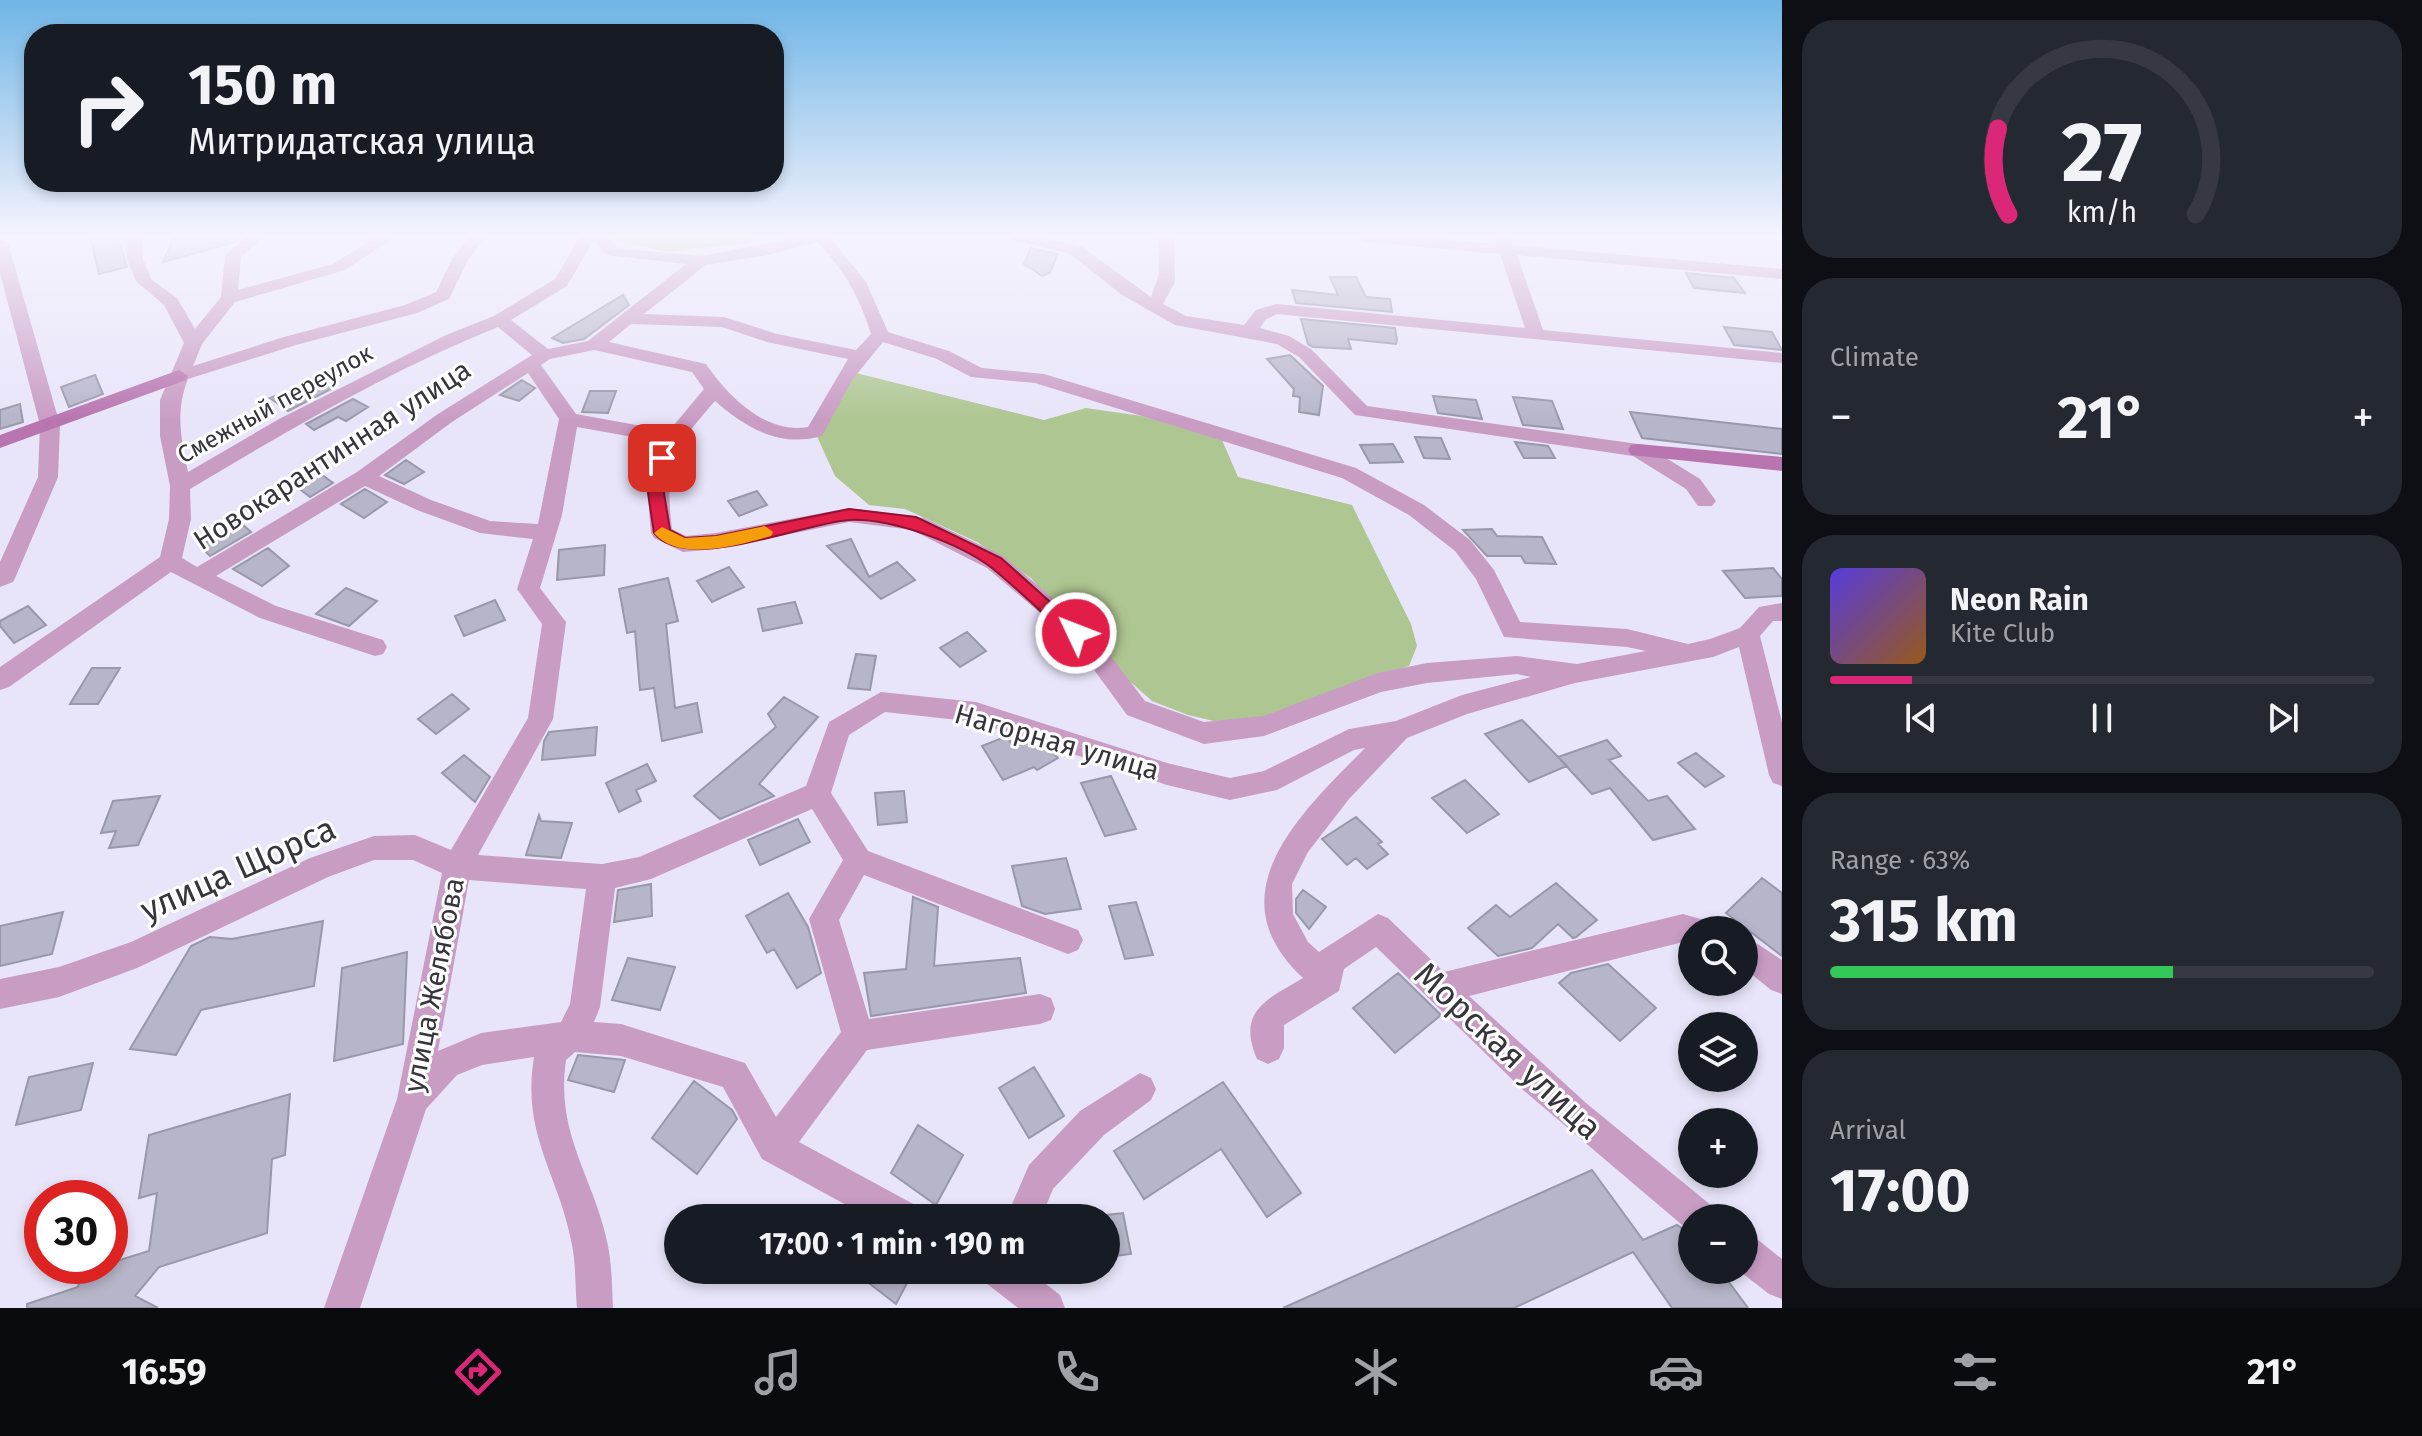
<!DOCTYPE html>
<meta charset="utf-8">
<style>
body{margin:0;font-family:"Fira Sans",sans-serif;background:#242831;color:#f1f3f6;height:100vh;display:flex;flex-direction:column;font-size:30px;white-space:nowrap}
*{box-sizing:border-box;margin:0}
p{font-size:26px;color:#9ea1a6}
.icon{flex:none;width:44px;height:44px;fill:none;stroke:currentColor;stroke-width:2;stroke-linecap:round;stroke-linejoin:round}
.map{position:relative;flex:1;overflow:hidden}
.sheet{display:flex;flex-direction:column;gap:20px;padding:20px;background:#0d0f14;width:640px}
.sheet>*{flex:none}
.top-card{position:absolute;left:24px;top:24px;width:760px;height:168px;border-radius:32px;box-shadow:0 4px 12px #0003;background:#171b24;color:#f1f3f6;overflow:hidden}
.fabs{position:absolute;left:1678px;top:916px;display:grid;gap:16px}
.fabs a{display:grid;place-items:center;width:80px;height:80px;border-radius:50%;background:#171b24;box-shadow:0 4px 12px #0003;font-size:40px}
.speed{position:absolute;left:24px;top:1180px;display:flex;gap:16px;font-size:40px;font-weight:700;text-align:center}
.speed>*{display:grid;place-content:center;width:104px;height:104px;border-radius:50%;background:#171b24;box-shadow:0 4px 12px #0003;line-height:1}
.speed .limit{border:12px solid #d22;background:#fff;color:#111}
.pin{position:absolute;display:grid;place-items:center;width:68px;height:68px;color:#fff;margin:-34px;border-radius:16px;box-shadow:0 4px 12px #0006}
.me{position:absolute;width:88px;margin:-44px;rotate:313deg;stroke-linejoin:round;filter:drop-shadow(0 0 6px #0008)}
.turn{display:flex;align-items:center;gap:28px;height:168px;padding:0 32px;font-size:36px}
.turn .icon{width:104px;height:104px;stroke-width:2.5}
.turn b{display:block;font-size:56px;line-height:68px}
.big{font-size:60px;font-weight:700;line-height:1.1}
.sheet .tile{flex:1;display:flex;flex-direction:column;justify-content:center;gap:12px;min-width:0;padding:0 28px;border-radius:32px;background:#242831}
.sheet .dial{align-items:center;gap:0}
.dial svg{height:208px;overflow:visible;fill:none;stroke:#363941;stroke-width:7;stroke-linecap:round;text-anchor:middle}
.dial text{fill:#f1f3f6;stroke:none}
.song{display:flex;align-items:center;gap:24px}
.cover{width:96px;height:96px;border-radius:12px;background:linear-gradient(135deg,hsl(250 70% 55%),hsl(30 70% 35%))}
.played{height:8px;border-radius:4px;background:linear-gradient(90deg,#db2777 15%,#363941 15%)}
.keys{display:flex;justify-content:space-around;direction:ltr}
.heat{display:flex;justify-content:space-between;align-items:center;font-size:44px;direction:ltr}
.charge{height:12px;border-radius:6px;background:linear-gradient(90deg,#34c759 63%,#363941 0)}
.trip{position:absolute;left:664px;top:1204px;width:456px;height:80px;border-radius:40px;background:#171b24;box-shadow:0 4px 12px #0003;font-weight:700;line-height:80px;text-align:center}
.dock{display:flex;height:128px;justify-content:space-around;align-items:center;background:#090b0e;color:#9ea1a6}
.dock .icon{width:56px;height:56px}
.dock .active{color:#db2777}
.dock b{font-size:36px;color:#f1f3f6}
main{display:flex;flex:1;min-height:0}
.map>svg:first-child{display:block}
</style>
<main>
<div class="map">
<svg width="1782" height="1308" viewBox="0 0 1782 1308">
<rect width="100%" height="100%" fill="#e8e5fa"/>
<path fill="#aec691" d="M614,237H748L754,242L667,252L618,241Z
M852,372L1044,420L1086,408L1142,416L1222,440L1238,477L1352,505L1411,624L1417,646L1409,666L1258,718L1218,722L1188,715L1152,701L1125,677L1076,630L1031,578L977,542L905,509L869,505L835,476L815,432Z"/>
<path fill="#b7b5c9" stroke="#9997aa" stroke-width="2" d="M90,237H118L127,267L99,274Z
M174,237H235L236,242L163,262Z
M1031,248L1058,254L1050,273L1042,276L1024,264Z
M1686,273L1734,278L1745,293L1694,288Z
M1330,277H1356L1366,297L1390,299L1392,312L1296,303L1292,290L1338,295Z
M623,295L629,305L584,339L563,343L552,338Z
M1301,319L1395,328L1397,340L1396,344L1348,339L1351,349L1313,347L1308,344Z
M1724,327L1772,332L1782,350L1734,345Z
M1290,355L1323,386L1319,415L1299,412L1300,397L1293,396L1294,389L1267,359Z
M95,375L103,394L69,407L61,387Z
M317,380L333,388L288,411L270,398Z
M522,380L535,388L519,401L500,395Z
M590,391H616L608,413L582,412Z
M1433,396L1476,400L1482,419L1438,413Z
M1513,397L1552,401L1563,429L1523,425Z
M353,399L368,407L346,421L338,417L314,430L306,424Z
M20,404L23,422L0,429V410Z
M1630,412L1782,429V454L1642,438Z
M1415,437L1441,438L1450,459L1424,458Z
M1515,442L1548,446L1555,458H1524Z
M1393,444L1403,462L1370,463L1360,445Z
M406,460L424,472L404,484L385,475Z
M317,471L333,483L310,497L293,484Z
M365,489L387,502L364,518L341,504Z
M757,491L767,505L739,516L728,501Z
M241,523L251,532L210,556L200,546Z
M1492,529L1497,536L1542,537L1556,564L1525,563L1521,556H1487L1463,530Z
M851,539L869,577L897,562L915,580L881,599L827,546Z
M605,545L604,575L557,580L559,550Z
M268,548L289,566L262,586L233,569Z
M729,567L744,587L712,602L697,581Z
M1773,568L1782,579V596L1745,598L1723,571Z
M668,578L678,621L666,624L675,708L697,703L702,732L662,741L654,688L640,690L635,631L627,633L619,589Z
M346,588L377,601L349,626L316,614Z
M495,600L505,620L464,636L455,616Z
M795,602L802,623L763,631L758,609Z
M28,606L46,625L14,643L0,626V621Z
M967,632L986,651L960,667L940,648Z
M856,654L876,656L870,690L848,688Z
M92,668H120L98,704H70Z
M452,694L469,709L436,734L418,719Z
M784,697L818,717L759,784L774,796L720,819L694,796L776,727L768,714Z
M1522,720L1567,766L1529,782L1485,734Z
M597,727L595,755L542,760L544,741L549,732Z
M1007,736L1014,748L1025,741L1051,750L1058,758L1037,770L1034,767L1003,780L982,746Z
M1607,740L1621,756L1609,760L1648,801L1667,796L1695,829L1653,840L1610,788L1592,794L1558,757Z
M1696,753L1724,776L1705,787L1678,763Z
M464,755L490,777L475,802L442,773Z
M647,764L656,781L636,790L641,801L619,812L606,783Z
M1111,776L1136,829L1105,836L1081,783Z
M1465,780L1499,814L1467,833L1432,798Z
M904,791L907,822L878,825L875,793Z
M160,796L138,845L109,848L116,831L101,833L113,801Z
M539,815L541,821L572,823L561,858L526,855Z
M1356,817L1382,842L1378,844L1388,854L1367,869L1356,858L1347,865L1322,839Z
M798,819L810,842L760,865L748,840Z
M1066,858L1081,909L1045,914L1022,906L1012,866Z
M1762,878L1782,893V956L1726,913Z
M1556,883L1597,920L1576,937L1573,938L1558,924L1532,948L1498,956L1468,928L1496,905L1510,917Z
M651,884L652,916L614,922L618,890Z
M1303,890L1326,907L1309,929L1296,913V899Z
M788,893L808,927L821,973L797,988L774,949L767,953L746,916Z
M913,897L938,907L934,966L1020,958L1026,993L871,1016L864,973L906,969Z
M1136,902L1153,955L1125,959L1109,906Z
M63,912L52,954L0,966V926Z
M323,921L314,986L201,1010L176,1055L130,1049L191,946L210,937L232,939Z
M407,952L403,1044L334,1061L342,968Z
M628,958L675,967L660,1010L612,1000Z
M1608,964L1656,1008L1620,1041L1559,983L1571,973Z
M1398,973L1441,1015L1395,1053L1353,1008Z
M578,1055L625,1060L614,1092L568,1080Z
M93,1063L81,1110L16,1125L29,1077Z
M1034,1067L1064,1116L1029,1138L999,1088Z
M694,1081L732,1110L737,1119L697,1174L652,1138Z
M1223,1082L1301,1193L1267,1217L1221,1149L1144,1199L1114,1151Z
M290,1094L285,1155L272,1159L267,1233L159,1267L135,1296L158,1308H27V1304L78,1287L81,1273L110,1266V1263L149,1251L157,1193L139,1198L149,1135Z
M918,1125L963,1155L936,1205L891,1173Z
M1592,1170L1643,1240L1677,1225L1692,1235V1270H1720L1748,1308H1672L1633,1252L1514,1308H1283Z
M1123,1213L1131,1254L1106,1257V1215Z
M852,1270H914L896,1304Z"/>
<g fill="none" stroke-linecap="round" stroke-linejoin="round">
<path fill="#c99cc4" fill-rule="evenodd" d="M126,237H142L143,259L151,279L177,298L195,329L221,297L225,255L246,237H264L241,257L238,290L333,264L376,237H395L345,270L235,302L202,344L193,366L284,337L405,305L436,292L452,259L469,237H485L468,260L449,299L417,313L296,345L188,379C175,411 181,440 188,472L279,419L446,335L494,316L555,279L580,237H608L617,248L701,256L801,237H830L866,282L888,332L949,351L982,368L1044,374L1356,468L1424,505L1470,540L1494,570L1520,622L1627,629L1688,644L1710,639L1740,628L1759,607L1782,603V621H1773L1760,636L1782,722V786L1773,783L1769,775L1739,647L1713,657L1575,683L1467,714L1407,738L1349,799L1308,852L1292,884L1293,914L1308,942L1319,952L1378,914L1388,918L1444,972L1683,914L1704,920L1709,930H1692V944L1683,942L1469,996L1586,1103L1712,1206L1717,1218H1692V1232L1688,1230L1523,1090L1376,947L1344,969L1339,991L1284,1025V1048L1279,1059L1268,1064L1257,1059C1236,1010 1268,999 1303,978C1212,894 1302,812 1365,748L1354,750L1277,790L1230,800L1167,785L976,722L885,712L849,735L831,793L868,851L1078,930L1083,940L1078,950L1068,954L864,875L839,920L869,1019L1040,994L1051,998L1055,1009L1051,1020L1040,1024L867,1050L799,1142L917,1206L922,1218H870L762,1159L723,1087L621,1056L575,1052L566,1060C555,1136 595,1178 608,1246C612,1266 612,1288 613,1308H577C575,1288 576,1265 572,1245C559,1174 521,1135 534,1057L482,1065L457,1075L426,1109L360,1308H324L397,1099L442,873L413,860H374L328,877L137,968L59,997L0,1009V979L59,967L131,942L310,858L374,836L415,835L451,850L528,718L542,624L517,589L533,539L480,533L417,510L365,486L216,576L276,606L383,640L387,647L383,654L375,656L260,618L171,572L9,687L0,690V667L160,557L169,519L170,486L160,436V400L184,343L164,305L136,281L127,259ZM594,240L606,255L686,264L588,341L548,349L511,320L567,286ZM817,242C844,269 860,298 871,334L856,350L777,334L724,317L644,314L706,265L768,255ZM631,324L722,327L767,342L848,359L808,427C766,435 727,395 706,364L609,342ZM498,327L532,355L438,414L357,472L197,567L182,558L191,519L190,489C289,430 390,370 498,327ZM883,342L937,359L971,377L1035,383L1342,478L1409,515L1455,551L1476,579L1504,637L1627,647L1646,651L1577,664L1517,656L1427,663L1378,673L1263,716L1204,722L1145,701L1100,642L1068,611L1003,556L924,518L849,508L716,533L686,536L672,529C664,464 673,449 715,401C746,428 780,448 822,436L852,380ZM594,350L692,372L704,389L669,431L576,414L541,365L550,359ZM528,373L559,419L538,524L490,521L431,500L379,476L452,422ZM577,427L661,442C644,471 648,501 651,533L654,538L683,552L716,549L849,522L912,530L987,568L1052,623L1084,656L1127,715L1204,744L1264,736L1381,692L1427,683L1517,674L1531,677L1462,695L1396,721L1349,729L1264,771L1230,778L1167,763L976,702L881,692L829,722L806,786L639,857L602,864L478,855L553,719L566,622L540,588L562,515ZM812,809L843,860L809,919L841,1032L776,1117L745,1063L621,1024L594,1022L600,1007L615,888L651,879ZM469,880L586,889L570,1004L561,1022L481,1033L438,1051Z
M1011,237H1039L1082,247L1151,297L1159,274L1158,237H1174L1175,282L1163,304L1186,316L1244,325L1256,310L1276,304L1525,328L1500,254L1365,242L1357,237H1416L1496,244L1494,237H1510L1513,245L1782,269V279L1517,255L1543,330L1782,353V363L1277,314L1265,320L1260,328L1289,336L1311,349L1367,406L1645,445L1700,479L1716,501L1712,506H1698L1686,489L1633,456L1355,415L1299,357L1277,344L1175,325L1122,295L1070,254L1013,240Z
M0,238L8,243L60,425L58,477L16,576L13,582L0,587V562L38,477L40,425L0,273Z
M1744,935L1782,960V994L1771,990L1744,968Z
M1140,1073L1151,1078L1156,1089L1151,1100L1104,1135L1053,1189L1041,1218H1006L1029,1165L1080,1111Z
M1744,1234L1757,1239L1782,1259V1299L1769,1294L1738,1270H1744Z
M981,1270H1028L1060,1295L1065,1308H1018L986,1283Z"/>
<path fill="#b875b0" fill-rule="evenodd" d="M179,370L188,376L186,380L0,448V435Z
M1638,444L1782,457V471L1631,455L1628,450L1631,445Z"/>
</g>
<linearGradient id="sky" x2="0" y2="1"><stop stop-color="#6fb5e6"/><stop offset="0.56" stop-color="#f5f3fd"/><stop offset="1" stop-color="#f5f3fd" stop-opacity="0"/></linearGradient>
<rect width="1782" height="420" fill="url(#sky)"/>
<path fill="#e11d48" stroke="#92132f" stroke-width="2" d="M662,453L669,458L664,493L670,530L685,538L716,536L849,509L916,517L1001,558L1085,633L1076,640L1070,638C1044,615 1019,590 992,568C959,543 891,518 849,520C803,523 686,574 654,533L648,493L654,458Z"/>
<path fill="#f59e0b" d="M765,526L773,532L771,536C739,545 679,563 654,533L662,527L685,538L716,536Z"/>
<g text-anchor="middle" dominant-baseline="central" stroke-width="6" stroke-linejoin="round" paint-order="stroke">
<g font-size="24" fill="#36353d" stroke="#fff">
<text transform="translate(275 404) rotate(-29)">Смежный переулок</text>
</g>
<g font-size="28" fill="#36353d" stroke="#fff">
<text transform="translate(332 455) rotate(-33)">Новокарантинная улица</text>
<text transform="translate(1057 742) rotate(16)">Нагорная улица</text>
<text transform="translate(434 985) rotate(-79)">улица Желябова</text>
</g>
<g font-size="34" fill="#36353d" stroke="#fff">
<text transform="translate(238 869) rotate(-24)">улица Щорса</text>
<text transform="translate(1508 1051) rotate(43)">Морская улица</text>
</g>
</g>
</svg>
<div class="fabs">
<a><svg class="icon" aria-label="search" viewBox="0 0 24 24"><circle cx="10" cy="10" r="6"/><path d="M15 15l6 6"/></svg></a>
<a><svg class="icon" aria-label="layers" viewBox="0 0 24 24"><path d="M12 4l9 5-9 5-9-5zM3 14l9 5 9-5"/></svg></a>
<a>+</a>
<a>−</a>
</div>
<div class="speed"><div class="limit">30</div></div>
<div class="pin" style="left:662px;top:458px;background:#d93025"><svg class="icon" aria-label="arrive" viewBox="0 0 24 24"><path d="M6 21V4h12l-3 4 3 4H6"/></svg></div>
<svg class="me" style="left:1076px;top:633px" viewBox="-20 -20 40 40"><circle r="17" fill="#e11d48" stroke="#fff" stroke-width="3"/><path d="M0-11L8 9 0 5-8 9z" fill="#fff"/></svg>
<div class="trip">17:00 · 1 min · 190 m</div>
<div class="top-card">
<div class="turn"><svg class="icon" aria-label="right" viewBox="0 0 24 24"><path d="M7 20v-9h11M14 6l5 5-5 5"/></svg><div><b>150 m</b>Митридатская улица</div></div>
</div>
</div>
<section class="sheet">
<div class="tile dial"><svg viewBox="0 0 100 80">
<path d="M14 69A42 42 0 1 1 86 69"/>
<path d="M14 69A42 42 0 0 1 10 36" stroke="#db2777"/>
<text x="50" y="56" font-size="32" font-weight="700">27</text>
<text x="50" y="72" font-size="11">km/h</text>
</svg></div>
<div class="tile"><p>Climate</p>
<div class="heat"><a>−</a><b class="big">21°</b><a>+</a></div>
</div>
<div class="tile">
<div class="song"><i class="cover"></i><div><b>Neon Rain</b><p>Kite Club</p></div></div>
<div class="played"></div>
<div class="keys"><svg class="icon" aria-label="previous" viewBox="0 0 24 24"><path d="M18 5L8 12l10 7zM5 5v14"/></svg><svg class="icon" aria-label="pause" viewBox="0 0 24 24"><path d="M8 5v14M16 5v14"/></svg><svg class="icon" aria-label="next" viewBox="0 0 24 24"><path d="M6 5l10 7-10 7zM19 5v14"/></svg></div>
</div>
<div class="tile"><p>Range · 63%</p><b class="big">315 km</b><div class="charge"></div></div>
<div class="tile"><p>Arrival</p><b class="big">17:00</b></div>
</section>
</main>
<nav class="dock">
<b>16:59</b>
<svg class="icon active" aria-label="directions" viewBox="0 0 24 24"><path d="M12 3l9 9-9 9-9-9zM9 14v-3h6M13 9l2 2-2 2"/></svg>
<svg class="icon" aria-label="music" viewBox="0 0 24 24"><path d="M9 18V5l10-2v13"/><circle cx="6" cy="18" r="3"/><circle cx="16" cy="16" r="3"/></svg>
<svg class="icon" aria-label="phone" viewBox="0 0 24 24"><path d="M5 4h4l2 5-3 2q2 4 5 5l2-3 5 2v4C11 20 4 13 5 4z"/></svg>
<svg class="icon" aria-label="climate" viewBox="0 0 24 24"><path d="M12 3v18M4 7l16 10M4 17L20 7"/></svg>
<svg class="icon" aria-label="car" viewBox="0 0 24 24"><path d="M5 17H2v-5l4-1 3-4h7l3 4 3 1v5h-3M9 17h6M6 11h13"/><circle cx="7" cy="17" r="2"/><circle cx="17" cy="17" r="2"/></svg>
<svg class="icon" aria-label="filters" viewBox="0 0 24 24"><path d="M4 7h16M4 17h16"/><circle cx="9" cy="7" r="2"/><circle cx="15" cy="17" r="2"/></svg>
<b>21°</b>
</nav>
